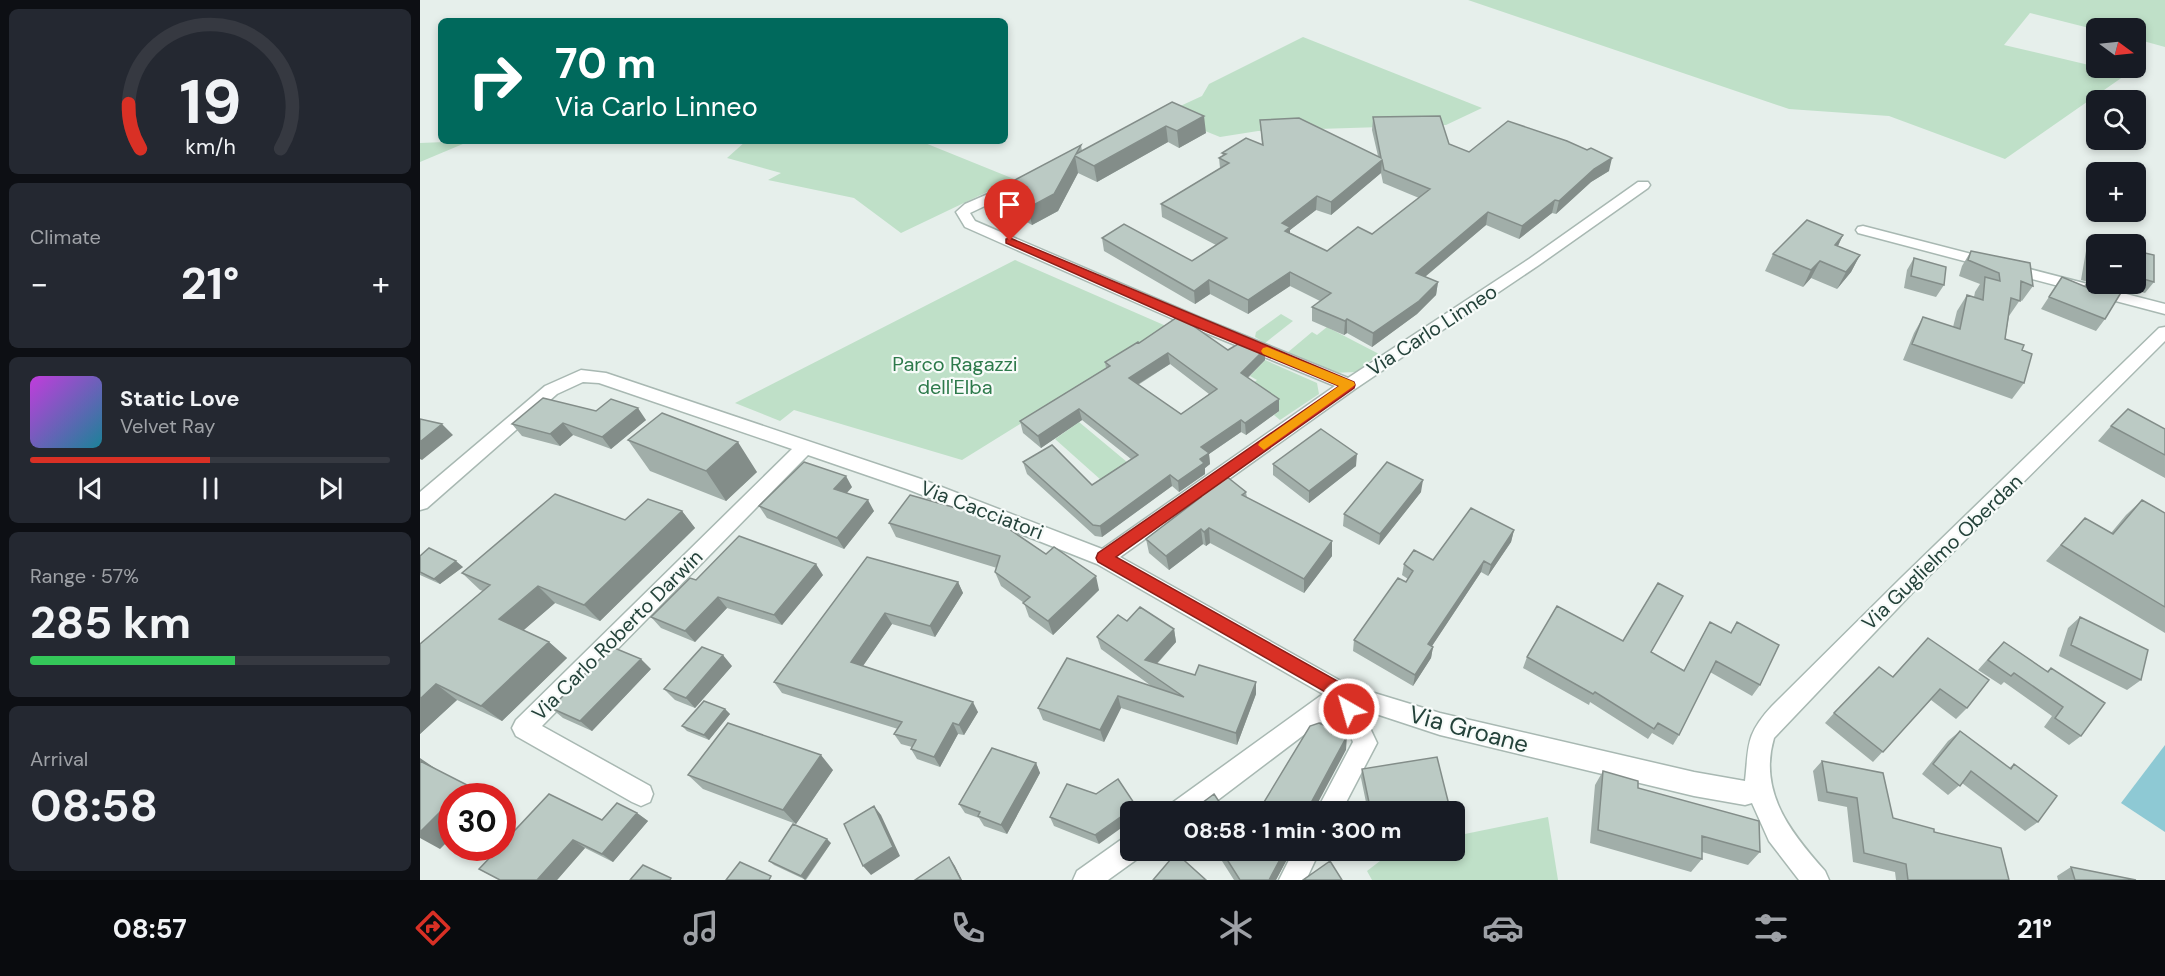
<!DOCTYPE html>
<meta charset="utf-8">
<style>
body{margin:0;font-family:"DM Sans",sans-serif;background:#242831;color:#f1f3f6;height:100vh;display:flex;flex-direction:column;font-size:22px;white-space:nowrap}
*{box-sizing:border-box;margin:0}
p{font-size:20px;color:#9ea1a6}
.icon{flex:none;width:33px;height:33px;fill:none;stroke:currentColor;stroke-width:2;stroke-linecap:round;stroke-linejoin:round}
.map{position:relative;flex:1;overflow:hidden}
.panel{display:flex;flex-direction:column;gap:9px;padding:9px;background:#0d0f14;width:420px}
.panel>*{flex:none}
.guide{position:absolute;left:18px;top:18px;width:570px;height:126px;border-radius:9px;box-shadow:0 3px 9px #0003;background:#00695c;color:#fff;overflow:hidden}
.needle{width:39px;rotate:105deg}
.buttons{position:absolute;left:1666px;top:18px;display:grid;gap:12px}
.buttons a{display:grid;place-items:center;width:60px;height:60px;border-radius:9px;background:#171b24;box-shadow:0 3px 9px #0003;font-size:30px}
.speed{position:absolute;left:18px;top:783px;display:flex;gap:12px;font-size:30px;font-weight:700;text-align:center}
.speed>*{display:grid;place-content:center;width:78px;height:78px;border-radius:50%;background:#171b24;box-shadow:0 3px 9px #0003;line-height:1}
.speed .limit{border:9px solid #d22;background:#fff;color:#111}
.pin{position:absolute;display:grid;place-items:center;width:51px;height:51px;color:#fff;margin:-62px -26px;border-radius:50% 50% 50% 0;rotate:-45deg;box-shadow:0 0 6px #0007}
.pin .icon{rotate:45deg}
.me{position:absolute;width:66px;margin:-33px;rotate:322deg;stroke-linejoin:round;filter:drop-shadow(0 0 4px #0008)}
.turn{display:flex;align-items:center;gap:21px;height:126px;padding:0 18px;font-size:27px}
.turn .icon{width:78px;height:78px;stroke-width:2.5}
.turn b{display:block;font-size:42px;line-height:51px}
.big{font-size:45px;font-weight:700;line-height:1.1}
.panel .widget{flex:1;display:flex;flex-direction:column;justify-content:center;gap:9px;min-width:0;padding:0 21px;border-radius:9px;background:#242831}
.panel .dial{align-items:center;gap:0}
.dial svg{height:156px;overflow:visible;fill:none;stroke:#363941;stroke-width:7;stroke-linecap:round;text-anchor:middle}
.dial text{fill:#f1f3f6;stroke:none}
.song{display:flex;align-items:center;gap:18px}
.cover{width:72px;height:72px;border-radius:9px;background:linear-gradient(135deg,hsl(290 70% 55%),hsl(190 70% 35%))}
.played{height:6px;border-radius:3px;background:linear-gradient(90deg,#d93025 50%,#363941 50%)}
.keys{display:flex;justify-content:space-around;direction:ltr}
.heat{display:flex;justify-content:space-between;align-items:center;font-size:33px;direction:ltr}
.charge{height:9px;border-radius:4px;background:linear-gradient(90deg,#34c759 57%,#363941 0)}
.trip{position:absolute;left:700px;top:801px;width:345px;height:60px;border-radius:9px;background:#171b24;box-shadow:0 3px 9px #0003;font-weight:700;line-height:60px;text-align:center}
.tabs{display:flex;height:96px;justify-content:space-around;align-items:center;background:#090b0e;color:#9ea1a6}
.tabs .icon{width:42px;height:42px}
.tabs .current{color:#d93025}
.tabs b{font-size:27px;color:#f1f3f6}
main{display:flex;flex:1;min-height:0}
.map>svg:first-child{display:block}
</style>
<main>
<section class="panel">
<div class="widget dial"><svg viewBox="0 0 100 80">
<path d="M14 69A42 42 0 1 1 86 69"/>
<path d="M14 69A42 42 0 0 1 8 46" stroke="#d93025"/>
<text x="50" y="56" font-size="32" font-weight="700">19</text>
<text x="50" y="72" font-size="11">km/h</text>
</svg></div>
<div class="widget"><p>Climate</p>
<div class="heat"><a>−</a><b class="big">21°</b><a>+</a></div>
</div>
<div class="widget">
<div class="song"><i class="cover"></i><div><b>Static Love</b><p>Velvet Ray</p></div></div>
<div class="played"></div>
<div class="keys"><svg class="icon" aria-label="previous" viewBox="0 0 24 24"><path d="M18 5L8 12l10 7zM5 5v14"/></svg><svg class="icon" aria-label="pause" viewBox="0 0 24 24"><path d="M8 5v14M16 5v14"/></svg><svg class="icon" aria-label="next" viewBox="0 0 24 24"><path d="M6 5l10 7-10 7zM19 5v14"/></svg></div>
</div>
<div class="widget"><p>Range · 57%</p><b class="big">285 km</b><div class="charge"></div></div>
<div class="widget"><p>Arrival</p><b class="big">08:58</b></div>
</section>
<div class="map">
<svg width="1745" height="880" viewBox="0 0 1745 880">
<rect width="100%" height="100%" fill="#e6efeb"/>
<path fill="#bfe0c8" d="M1048,0H1745V47L1716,39V28L1677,30L1610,13L1584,45L1707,74L1585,159L1469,116L1369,109Z
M883,37L1062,108L1026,125L838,131L800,137L743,114L782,96L789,84Z
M50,141L0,162V143Z
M326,141H500L594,179L481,233L434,198L348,180L361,173L307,158Z
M595,260L753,329L542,460L374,410L360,421L315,403Z
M861,314L873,321L845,343L835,337L836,332Z
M907,327L959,354L936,372L912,373L867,353L892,332L897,335Z
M845,360L897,383L899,394L860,420L854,415L859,411L827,388L837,380L830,376Z
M659,422L707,462L681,480L635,439Z
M1128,817L1138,880H952L947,871L973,851L1035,850V836Z"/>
<path fill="#8ec9d4" d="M1745,745V832L1701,803Z"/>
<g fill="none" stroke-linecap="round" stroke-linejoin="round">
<defs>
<path id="street" d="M598,181L605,185L603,188L550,213L555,221L781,318L928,378L1109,259L1218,182H1228L1230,185L1228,188L1119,265L935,389L700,557L928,685L1020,713L1274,772L1325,781C1329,746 1325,735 1352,706L1481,578L1739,328L1745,327V341L1495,590L1354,738C1338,792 1371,833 1405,871L1409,880H1379L1349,841L1332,803L1325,805L1274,796L1020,735L941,709L957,743L921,812H896L933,742L918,709L782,812H749L752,803L903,694L677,564L487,489L388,455L122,726L230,786L233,794L230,802L221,806L212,802L96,736L92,728L96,720L372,449L179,383L163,382L137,394L7,508L0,510V492L125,386L161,370L186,373L501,479L682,549L915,386L769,326L545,227L536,212L545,204Z
M1443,226L1745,304V314L1438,233L1436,230L1438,227Z
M711,835V850H723L720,857L688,880H653L657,871L702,839Z
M874,850H900L886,880H859Z"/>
</defs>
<use href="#street" stroke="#a8b8b2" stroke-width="3"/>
<use href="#street" fill="#fff" fill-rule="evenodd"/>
</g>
<path fill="#a1aea9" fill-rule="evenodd" d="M752,102L786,133L759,148L748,142L677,182L658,173L638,211L612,225L581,207L576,190L661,145L662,151Z
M953,117L1029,144L1049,152L1189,171L1171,182L1136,214L1132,213L1099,239L1066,225L1005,277L1018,282L1016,295L997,314L952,347L927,333L924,335L892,321V307L900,301L870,286L828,314L790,294L775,304L684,251L682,238L772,261L796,245L742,217L741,204L800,168L799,158L803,156L802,153L842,145L840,120L958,156L952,130ZM961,173L963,183L999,198L952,234L907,251L870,233V230L896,210L911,215Z
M1423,235L1418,246L1440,255L1431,272L1417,289L1391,278L1383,287L1345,271L1353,254Z
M1674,240L1677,244V284H1716V251L1734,282L1725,293L1702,287L1700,290L1661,280L1666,251Z
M1551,251L1613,286L1602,301L1600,300L1589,316L1585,339L1602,350L1604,383L1592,399L1483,360L1494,333L1503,317L1533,327L1537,311L1547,295L1554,297L1555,292L1560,284L1539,276L1542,266Z
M1494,258L1524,285L1516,297L1484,288L1487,270Z
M1642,277L1664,286L1667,282L1685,319L1676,331L1621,309Z
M719,343L808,350L845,360L828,378L859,399V411L826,435L821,432L789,454L790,464L785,468V474L759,492L752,486L682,537L675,536L607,474L603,462L672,485L711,459L662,420L621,448L603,433L600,421L686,368L685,362ZM750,364L789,394L761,414L718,385Z
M176,411L226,420L191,449L153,435L140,446L102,436L92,424Z
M1691,426L1745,429V478L1678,441Z
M208,440L337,472L306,501L230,471Z
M853,464L936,466L889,503L853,475Z
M432,487L427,493L454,511L424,549L347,518L339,506Z
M774,491L826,492L827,498L912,541V556L884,593L790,543L786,546L783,544L749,570L729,553L726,539L775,502Z
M1001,492L959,545L923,526L924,514Z
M1722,500L1745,513V633L1626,561L1650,534L1665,518L1691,533L1706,515Z
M262,511L275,528L180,621L135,603L103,630L129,642L147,658L82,721L37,700L0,734V644L63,591L60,590L42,573Z
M469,523H589L592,531L679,590L633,635L609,617L604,603L581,586L575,572L577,568L476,537Z
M1094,530L1091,542L1068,576L1061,572L1012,646L1013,647L1011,658L993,686L933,651L934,640L988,579L982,575L984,564L1013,560Z
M0,556L43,567L20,584L0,575Z
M447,557L538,582L543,593L515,637L472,624L443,666L558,712L544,735L538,734L520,767L497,759L491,749L492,747L481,744L474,734L478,729L362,693L354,682Z
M403,575L362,625L307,608L275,642L241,628L231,617L276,580Z
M1660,617L1721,680L1707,690L1639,656L1648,628Z
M707,621L754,629L756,642L737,664L775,675L836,682V694L817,745L701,708L684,742L623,720L618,708L734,688L681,649L677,637Z
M1290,622L1310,633L1317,622L1340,685L1332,696L1290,672L1259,735L1253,745L1232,733L1228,739L1170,702L1169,705L1103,668L1107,657L1203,641L1231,652L1264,670Z
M1508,638L1547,708L1536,719L1511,700L1453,762L1405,723L1414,713L1472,677Z
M1584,642L1627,671L1631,668L1661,736L1649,745L1624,727L1632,716L1584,682L1581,685L1558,670L1574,652Z
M312,666L275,708L255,700L244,689Z
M231,669L172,731L143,718L131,708Z
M305,709L310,714L289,740L267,731L262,726Z
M1540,731L1589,768L1594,764L1618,822L1605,831L1542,783L1528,795L1502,774L1528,741Z
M1402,761L1473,818L1514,832L1589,880H1476L1475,872L1433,862L1427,807L1398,801L1393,771Z
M616,763L620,773L587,834L564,826L559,818L545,813L539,804Z
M942,769L1029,805L1027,812H948L941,778Z
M413,770L376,824L283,789L268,775Z
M1183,771L1218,788L1340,852L1328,865L1282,852V859L1271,872L1170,843L1175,785Z
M676,794L679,844L634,826L630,817Z
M217,813L228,821L193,862L165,848L137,880H79L59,869L182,820Z
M411,843L386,880L354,865L349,861Z
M795,850H872L856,880H814Z
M1651,867L1716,880H1638L1637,876Z"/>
<path fill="#838d89" d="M784,116L786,133L759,148L757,131Z
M746,126L748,142L677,182L674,166Z
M655,156L658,173L638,211L612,225L608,208Z
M1192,158L1189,171L1171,182L1136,214L1139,201L1174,169Z
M962,160L961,173L911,215V202Z
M897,196L896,210L870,230V240L862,223Z
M1135,200L1132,213L1099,239L1102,226Z
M1068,212L1066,225L994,286L996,273Z
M1423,235L1415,252V245Z
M1440,255L1431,272L1417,289L1426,272Z
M1400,261L1391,278L1383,287L1391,270Z
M870,272V286L828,314V300Z
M789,280L790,294L775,304L774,291Z
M1018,282L1016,295L997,314L952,347L953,333Z
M927,319V333L924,335L925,321Z
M845,349V360L821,384V373Z
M748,353L750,364L710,389L709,378Z
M859,399V411L826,435L825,423Z
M218,408L226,420L191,449L182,437Z
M659,409L662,420L621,448L618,436Z
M821,420V432L789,454L790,464L785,468V474L759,492L758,481L780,459L781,447Z
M143,423L153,435L140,446L130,434Z
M22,424L33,435L2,460L0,459V442Z
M318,442L337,472L306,501L286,471Z
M937,454L936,466L889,503V491Z
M750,475L752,486L682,537L680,526Z
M426,476L432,487L420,500L414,489Z
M1003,480L1001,492L959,545L960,534Z
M448,500L454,511L424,549L417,538Z
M262,511L275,528L180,621L164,605Z
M789,528L790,543L786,546L784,532Z
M781,529L783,544L749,570L746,556Z
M1094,530L1091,542L1068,576L1071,565Z
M912,541V556L884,593V579Z
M36,561L43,567L20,584L14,579Z
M1064,561L1061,572L1006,655L1008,644Z
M396,564L403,575L362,625L354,615Z
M676,576L679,590L633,635L628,621Z
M538,582L543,593L515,637L510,626Z
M118,586L135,603L97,636L79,619Z
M298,597L307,608L275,642L265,631Z
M465,613L472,624L438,673L431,662Z
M754,629L756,642L728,673L725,660Z
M129,642L147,658L82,721L61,706Z
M1013,647L1011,658L993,686L995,675Z
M303,655L312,666L275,708L266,698Z
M221,659L231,669L172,731L160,721Z
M836,682V694L817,745L816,733Z
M16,684L37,700L0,734V699Z
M698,696L701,708L684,742L680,730Z
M553,702L558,712L544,735L539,725Z
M305,709L310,714L289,740L284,735Z
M533,723L538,734L520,767L514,757Z
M927,736L926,750L893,812H886Z
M401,755L413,770L376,824L363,810Z
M0,758L22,773L0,762Z
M616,763L620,773L587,834L581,825Z
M47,785L65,796H35Z
M32,800V837L20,849L0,838V832Z
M454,806L461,815L480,856L451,875L443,866Z
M716,806L718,812H711V821L679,844L675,835Z
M217,813L228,821L193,862L182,854Z
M407,839L411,843L385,880L381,876Z
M153,840L165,848L137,880H117Z
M865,850H872L856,880H849Z
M529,857L535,866L542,880H541Z"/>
<path fill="#bbcac4" stroke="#838d89" stroke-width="1.5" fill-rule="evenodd" d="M752,102L784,116L757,131L746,126L674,166L655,156L634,194L608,208L576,190L661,145L656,154Z
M1020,116L1029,144L1049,152L1088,121L1147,141L1167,150L1171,148L1192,158L1174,169L1139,201L1135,200L1102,226L1068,212L996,273L1018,282L999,301L953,333L927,319L925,321L892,307L911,293L870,272L828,300L789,280L774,291L682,238L704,224L772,261L807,238L741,204L809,163L799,158L806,154L802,153L826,138L843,145L840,120L879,118L961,158L953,117ZM962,160L964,170L1010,189L952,234L938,227L907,251L865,231L870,227L862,223L897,196L911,202Z
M1387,220L1423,235L1415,245L1440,255L1426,272L1400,261L1391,270L1353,254Z
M1674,240L1693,244H1677V270L1669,268Z
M1551,251L1610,263L1613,286L1601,281L1600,301L1591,298L1585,339L1604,345L1602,350L1612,354L1604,383L1492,344L1503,317L1540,329L1547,295L1563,300L1565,277L1580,281L1579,273L1548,260Z
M1716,251L1734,255V282L1716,277Z
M1494,258L1526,267L1524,285L1491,276Z
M1642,277L1666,287L1667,282L1702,291L1685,319L1629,297Z
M759,316L808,350L823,341L845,349L821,373L859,399L825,423L821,420L781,447L789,453L780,459L784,463L758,481L750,475L680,526L673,525L603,462L632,445L672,485L718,455L659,409L618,436L600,421L690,366L685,362L718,342L719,343ZM748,353L797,389L761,414L709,378Z
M123,398L176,411L191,399L218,408L182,437L143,423L130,434L92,424Z
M1708,409L1745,429V455L1691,426Z
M242,413L318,442L286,471L208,440Z
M0,419L22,424L0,442Z
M901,429L937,454L889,491L853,464Z
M384,462L426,476L414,489L448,500L417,538L339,506Z
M967,462L1003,480L960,534L924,514Z
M801,472L826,492L822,495L912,541L884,579L789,528L784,532L781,529L746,556L726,539L781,497L774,491Z
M135,494L205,520L228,499L262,511L164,605L118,586L79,619L129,642L61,706L16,684L0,699V644L70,585L42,573Z
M490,495L589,523L586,527L626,554L634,547L676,576L628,621L603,603L610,597L575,572L580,556L469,523Z
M1722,500L1745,513V607L1641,545L1665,518L1693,534Z
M1051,508L1094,530L1071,565L1064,561L1008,644L1013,647L995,675L934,640L978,578L986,582L993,571L984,564L994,550L1013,560Z
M319,536L396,564L354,615L298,597L265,631L231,617L270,578L276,580Z
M9,548L36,561L14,579L0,572V556Z
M447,557L538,582L510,626L465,613L431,662L553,702L539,725L533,723L514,757L491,749L496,740L474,734L482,722L354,682Z
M1238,583L1263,596L1231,652L1264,671L1290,622L1311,633L1317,622L1359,645L1340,685L1296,661L1259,735L1238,723L1234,729L1175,692L1173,694L1107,657L1137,606L1203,641Z
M720,607L754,629L725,660L775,675L779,665L836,682L816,733L698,696L680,730L618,708L647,658L764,697L677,637L698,615L707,621Z
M1660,617L1728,650L1721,680L1651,645Z
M1508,638L1569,680L1547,708L1520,689L1463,752L1414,713L1459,667L1473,677Z
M1584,642L1628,672L1631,668L1685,703L1661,736L1635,718L1643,707L1594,673L1591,676L1568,660Z
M192,647L221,659L160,721L131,708Z
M282,647L303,655L266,698L244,689Z
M284,701L305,709L284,735L262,726Z
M308,723L401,755L363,810L268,775Z
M899,723L927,736L886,812H838L890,726Z
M1540,731L1591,769L1594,764L1637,796L1618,822L1551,771L1540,786L1513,764Z
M572,748L616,763L581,825L558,816L560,812L539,804Z
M1017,757L1029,805L986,812H951L942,769Z
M0,761L47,785L35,796H32V800L0,832Z
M1402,761L1463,773L1473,818L1514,829V832L1581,848L1589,880H1488L1486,864L1444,853L1437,798L1407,792Z
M1183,771L1218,781V788L1339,821L1340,852L1282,836V859L1178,830Z
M698,779L716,806L675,835L630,817L647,784L676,794Z
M129,794L182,820L197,803L217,813L182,854L153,840L117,880H80L59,869L79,848H82V844Z
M794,794L806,812H776L774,809Z
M454,806L473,847L443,866L424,824Z
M373,824L407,839L381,876L349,861Z
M801,850H865L849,880H820Z
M756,853L786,880H733Z
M529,857L541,880H495Z
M910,861L922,880H883Z
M320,862L351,876L349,880H306Z
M223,865L251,878L250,880H210Z
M1651,867L1716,880H1655Z"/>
<path fill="#d93025" stroke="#8d1f18" stroke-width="1.5" d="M590,238L934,382L935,385L934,388L696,557L928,687L938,709L936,715L929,717L923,715L916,698L678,562L676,558L678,553L919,386L771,325L586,243V239Z"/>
<path fill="#f59e0b" d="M847,347L934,382L935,385L844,450L838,445L840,442L919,386L843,354L841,351L843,348Z"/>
<g text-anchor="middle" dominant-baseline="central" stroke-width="4.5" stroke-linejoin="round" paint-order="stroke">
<g font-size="20" fill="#24423a" stroke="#f7fbf9">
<text transform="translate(1012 330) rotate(-33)">Via Carlo Linneo</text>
<text transform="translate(562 510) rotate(21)">Via Cacciatori</text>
<text transform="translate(1522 552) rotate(-44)">Via Guglielmo Oberdan</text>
<text transform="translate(197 635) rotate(-45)">Via Carlo Roberto Darwin</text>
</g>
<g font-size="20" fill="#2d7a4b" stroke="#f7fbf9">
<text x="535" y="364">Parco Ragazzi<tspan x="535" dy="23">dell'Elba</tspan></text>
</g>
<g font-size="24" fill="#24423a" stroke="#f7fbf9">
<text transform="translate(1049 729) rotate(15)">Via Groane</text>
</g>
</g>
</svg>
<div class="buttons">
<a><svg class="needle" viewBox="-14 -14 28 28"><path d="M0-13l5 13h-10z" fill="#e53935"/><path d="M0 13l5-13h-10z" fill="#9ea1a6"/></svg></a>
<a><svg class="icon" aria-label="search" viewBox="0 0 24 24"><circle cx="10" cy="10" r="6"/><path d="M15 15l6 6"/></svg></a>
<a>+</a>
<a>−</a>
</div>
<div class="speed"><div class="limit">30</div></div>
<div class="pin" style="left:590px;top:241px;background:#d93025"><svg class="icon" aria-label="arrive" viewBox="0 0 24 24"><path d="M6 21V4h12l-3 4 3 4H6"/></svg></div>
<svg class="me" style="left:929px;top:709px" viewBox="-20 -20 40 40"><circle r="17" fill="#d93025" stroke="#fff" stroke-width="3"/><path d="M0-11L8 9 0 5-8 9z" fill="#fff"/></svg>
<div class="trip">08:58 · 1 min · 300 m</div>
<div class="guide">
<div class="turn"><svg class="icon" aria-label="right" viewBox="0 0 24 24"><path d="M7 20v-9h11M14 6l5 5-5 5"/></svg><div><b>70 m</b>Via Carlo Linneo</div></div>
</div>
</div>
</main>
<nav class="tabs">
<b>08:57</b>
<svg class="icon current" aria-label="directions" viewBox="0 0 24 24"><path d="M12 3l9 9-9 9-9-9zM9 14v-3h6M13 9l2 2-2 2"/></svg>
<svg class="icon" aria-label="music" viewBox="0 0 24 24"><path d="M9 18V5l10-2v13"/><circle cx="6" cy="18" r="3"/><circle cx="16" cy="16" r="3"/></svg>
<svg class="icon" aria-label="phone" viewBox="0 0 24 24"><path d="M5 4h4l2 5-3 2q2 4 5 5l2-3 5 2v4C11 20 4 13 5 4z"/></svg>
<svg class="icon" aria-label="climate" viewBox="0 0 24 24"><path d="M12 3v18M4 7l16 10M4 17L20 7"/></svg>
<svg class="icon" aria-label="car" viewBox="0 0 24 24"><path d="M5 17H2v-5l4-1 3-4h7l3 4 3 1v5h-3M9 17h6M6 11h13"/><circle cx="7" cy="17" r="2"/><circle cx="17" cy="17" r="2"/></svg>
<svg class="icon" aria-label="filters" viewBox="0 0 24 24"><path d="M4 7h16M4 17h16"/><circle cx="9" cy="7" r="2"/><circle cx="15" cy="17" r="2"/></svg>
<b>21°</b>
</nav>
